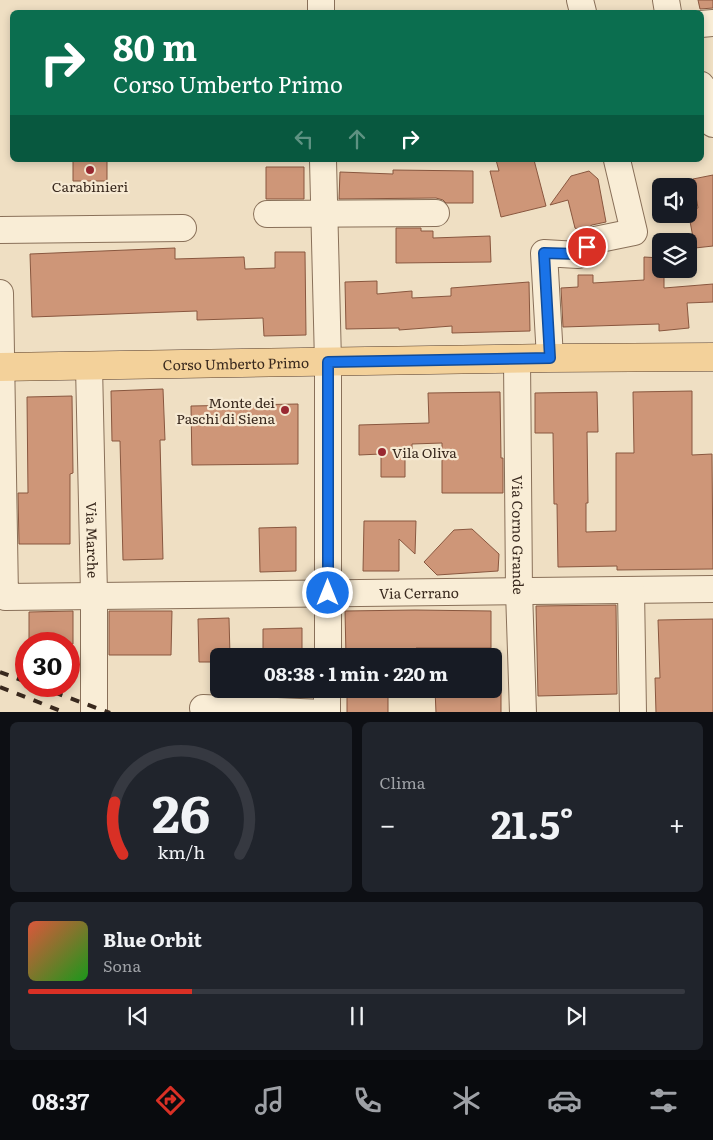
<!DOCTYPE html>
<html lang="it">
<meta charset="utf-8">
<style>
body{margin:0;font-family:Literata,serif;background:#20242c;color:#f1f3f6;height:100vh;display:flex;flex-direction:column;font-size:19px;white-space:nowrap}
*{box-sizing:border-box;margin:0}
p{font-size:16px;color:#9ea1a6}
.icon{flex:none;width:28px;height:28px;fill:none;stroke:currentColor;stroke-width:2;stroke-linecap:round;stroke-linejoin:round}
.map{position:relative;height:712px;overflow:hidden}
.sheet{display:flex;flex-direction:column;gap:10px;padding:10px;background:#0d0f14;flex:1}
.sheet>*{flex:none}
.guide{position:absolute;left:10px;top:10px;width:694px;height:152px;border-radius:8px;box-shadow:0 2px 8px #0003;background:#0b6e4f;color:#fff;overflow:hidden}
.tools{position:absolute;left:652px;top:178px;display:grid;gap:10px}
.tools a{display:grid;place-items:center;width:45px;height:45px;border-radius:8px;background:#171b24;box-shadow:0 2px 8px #0003;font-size:25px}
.speed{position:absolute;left:15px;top:632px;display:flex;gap:10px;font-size:25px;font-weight:700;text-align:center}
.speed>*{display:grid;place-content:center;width:65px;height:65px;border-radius:50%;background:#171b24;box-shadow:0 2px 8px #0003;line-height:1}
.speed .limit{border:8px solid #d22;background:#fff;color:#111}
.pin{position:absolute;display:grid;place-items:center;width:42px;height:42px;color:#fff;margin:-21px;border:2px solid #fff;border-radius:50%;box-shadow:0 1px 5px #0007}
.me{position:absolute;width:55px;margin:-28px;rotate:0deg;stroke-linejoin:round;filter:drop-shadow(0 0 4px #0008)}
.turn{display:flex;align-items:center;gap:18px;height:105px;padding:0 20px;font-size:22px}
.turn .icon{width:65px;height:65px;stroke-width:2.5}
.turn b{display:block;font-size:35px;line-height:42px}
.lanes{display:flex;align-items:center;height:48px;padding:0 20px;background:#0003;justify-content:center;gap:25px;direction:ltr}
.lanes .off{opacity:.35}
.big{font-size:38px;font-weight:700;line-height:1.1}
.sheet .card{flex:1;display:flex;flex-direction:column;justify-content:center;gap:8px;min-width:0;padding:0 18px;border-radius:8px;background:#20242c}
.sheet .dial{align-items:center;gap:0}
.dial svg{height:130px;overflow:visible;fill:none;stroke:#363941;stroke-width:7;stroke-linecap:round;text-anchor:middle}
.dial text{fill:#f1f3f6;stroke:none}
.song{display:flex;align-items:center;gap:15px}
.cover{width:60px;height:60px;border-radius:8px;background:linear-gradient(135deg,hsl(10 70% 55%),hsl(120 70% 35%))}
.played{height:5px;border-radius:2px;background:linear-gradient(90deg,#d93025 25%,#363941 25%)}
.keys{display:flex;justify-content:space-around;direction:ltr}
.heat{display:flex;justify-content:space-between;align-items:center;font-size:28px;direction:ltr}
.sheet .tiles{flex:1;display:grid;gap:10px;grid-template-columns:1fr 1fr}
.card:last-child{grid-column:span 2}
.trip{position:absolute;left:210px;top:648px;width:292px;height:50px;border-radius:8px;background:#171b24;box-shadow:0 2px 8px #0003;font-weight:700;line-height:50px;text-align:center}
.menu{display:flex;height:80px;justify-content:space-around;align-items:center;background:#090b0e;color:#9ea1a6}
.menu .icon{width:35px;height:35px}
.menu .current{color:#d93025}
.menu b{font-size:22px;color:#f1f3f6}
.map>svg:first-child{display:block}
</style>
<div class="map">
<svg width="713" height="713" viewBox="0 0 713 713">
<rect width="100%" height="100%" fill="#efdfc3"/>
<path fill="#ce9678" stroke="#89573f" d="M698,0H713V8L700,9Z
M73,160H107V181H73Z
M496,160H534L546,206L501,217L490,171H499Z
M266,167H304V199H266Z
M393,170L473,171V203H446L443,200L436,198L339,199L340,172L393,174Z
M589,171L598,179L606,222L592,225L581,232L575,228L568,200L550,205L571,176Z
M713,175V246L695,248L689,216V210L698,208L693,179Z
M396,228H421V231H433V238L490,236L491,262L396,263Z
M175,248V259L244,257L245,269L275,268V252H305L306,335L264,336L263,318L197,320V311L32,317L30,254Z
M644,257L661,258V269H664V288L713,284V302L687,303L689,328L659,331V324L563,327L561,288L578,287V275H593V283L644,280Z
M377,281V294L412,291V298L451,296V288L529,282L530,331L452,333V326L399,330V328L346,329L345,282Z
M163,389L165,440H160L163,559L123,560L120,441H112L111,391Z
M692,391V455L712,454L713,569L617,570V566L558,567L557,504H554L553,433H535V393L597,392L598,432H587L588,503H586V532L616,531V453H634L633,392Z
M500,392L501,458H503V493H442V443L412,444V449L405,450V477H381V454L359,455V425L429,423L428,393Z
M72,396L73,473L70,474V544H19L18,493H28L27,397Z
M298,404V464L192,465L191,406Z
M364,521H416L415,554L399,539V571H363Z
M296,527V571L260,572L259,528Z
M472,529L499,554L498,571L437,575L424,562L454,530Z
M616,605L617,694L538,696L536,606Z
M415,610L491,611V648H416V655L346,656L345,611Z
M73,611V644H29V612Z
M109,611H172L171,655H109Z
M229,618L230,656H219V662H199L198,619Z
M713,619V713H656L655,678H660L658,620Z
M302,628V656H263V629Z
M347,689H388V713H347Z
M435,689H501V713H436Z"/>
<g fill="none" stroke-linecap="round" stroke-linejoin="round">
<defs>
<g id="minor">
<path d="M321,0V12"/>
<path d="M580,0L583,12"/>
<path d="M666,0L668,12"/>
<path d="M701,24L713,23"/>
<path d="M701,85L708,94L713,124"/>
<path d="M323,160L328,362V656"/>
<path d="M267,214L436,213"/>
<path d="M0,230L183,228"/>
<path id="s1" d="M0,293L5,597L713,589"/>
<path d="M550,358L544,253L578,255L595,240L634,232L617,160"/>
<path id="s2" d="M517,359L519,591L523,713"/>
<path id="s3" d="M89,366L94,595V713"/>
<path d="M631,590L633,713"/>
<path d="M203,708L323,713"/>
<path d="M327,713V689"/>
</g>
<g id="major">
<path id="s4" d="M0,367L550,358L713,357"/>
</g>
</defs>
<use href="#minor" stroke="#897059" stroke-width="28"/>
<use href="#major" stroke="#573e2e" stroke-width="29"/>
<use href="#minor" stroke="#f9edd6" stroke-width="26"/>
<use href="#major" stroke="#f3d19a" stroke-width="28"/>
<path stroke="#39291e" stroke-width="4" stroke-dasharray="9 9" stroke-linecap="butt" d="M0,672L26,682
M37,686L110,713
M0,687L66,713"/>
</g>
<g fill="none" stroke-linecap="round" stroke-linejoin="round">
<defs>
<path id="route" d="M328,593V362L550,358L544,253L578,254L587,247"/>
</defs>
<use href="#route" stroke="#114b97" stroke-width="12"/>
<use href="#route" stroke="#1a73e8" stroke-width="9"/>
</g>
<g fill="#992830" stroke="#f6e9d2" stroke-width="2">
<circle cx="90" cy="170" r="5"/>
<circle cx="285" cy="410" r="5"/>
<circle cx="382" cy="452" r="5"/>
</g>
<g text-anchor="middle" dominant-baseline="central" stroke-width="4.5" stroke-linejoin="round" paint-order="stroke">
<g font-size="14" fill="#39291e" stroke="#f6e9d2">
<text x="90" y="186">Carabinieri</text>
<text x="275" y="402" text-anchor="end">Monte dei<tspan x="275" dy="16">Paschi di Siena</tspan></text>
<text x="392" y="452" text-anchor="start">Vila Oliva</text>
</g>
<g font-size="14" fill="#39291e" stroke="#f6e9d2">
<text stroke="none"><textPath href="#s4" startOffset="236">Corso Umberto Primo</textPath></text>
<text stroke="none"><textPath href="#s2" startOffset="176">Via Corno Grande</textPath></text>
<text stroke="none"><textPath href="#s3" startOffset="174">Via Marche</textPath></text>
<text stroke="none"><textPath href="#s1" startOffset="718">Via Cerrano</textPath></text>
</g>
</g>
</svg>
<div class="tools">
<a><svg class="icon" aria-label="sound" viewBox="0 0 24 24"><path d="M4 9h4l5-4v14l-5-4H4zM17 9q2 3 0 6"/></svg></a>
<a><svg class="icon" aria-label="layers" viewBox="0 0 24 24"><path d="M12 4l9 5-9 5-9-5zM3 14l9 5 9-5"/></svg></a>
</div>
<div class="speed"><div class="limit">30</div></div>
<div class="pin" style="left:587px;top:247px;background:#d93025"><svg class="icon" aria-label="arrive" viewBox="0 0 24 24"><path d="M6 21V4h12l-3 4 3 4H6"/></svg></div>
<svg class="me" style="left:328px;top:593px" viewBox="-20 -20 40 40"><circle r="17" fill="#1a73e8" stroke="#fff" stroke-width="3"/><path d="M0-11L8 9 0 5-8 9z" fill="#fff"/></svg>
<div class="trip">08:38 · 1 min · 220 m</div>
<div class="guide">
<div class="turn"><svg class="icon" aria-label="right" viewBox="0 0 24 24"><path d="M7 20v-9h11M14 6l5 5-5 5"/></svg><div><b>80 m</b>Corso Umberto Primo</div></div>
<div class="lanes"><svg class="icon off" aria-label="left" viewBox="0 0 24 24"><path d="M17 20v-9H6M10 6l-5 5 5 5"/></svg><svg class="icon off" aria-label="ahead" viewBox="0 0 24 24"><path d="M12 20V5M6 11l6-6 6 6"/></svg><svg class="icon" aria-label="right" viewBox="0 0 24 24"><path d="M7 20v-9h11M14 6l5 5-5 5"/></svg></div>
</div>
</div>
<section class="sheet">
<div class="tiles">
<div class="card dial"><svg viewBox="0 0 100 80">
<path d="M14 69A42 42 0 1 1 86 69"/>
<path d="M14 69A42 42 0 0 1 9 37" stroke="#d93025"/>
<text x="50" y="56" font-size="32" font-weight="700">26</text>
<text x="50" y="72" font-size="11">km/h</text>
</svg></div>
<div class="card"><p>Clima</p>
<div class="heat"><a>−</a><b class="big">21.5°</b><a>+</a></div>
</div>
<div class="card">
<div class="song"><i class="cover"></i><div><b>Blue Orbit</b><p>Sona</p></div></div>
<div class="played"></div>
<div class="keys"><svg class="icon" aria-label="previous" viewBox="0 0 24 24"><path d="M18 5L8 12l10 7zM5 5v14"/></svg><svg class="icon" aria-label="pause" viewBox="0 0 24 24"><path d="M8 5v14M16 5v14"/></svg><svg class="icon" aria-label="next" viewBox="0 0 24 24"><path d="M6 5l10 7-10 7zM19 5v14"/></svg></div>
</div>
</div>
</section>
<nav class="menu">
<b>08:37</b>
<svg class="icon current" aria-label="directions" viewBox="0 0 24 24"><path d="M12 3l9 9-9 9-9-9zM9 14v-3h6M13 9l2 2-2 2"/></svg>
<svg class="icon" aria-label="music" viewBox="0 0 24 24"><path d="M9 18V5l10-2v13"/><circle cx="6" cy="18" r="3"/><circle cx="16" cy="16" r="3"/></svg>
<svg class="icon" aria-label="phone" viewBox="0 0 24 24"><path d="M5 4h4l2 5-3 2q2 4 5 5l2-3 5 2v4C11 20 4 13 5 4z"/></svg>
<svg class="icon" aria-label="climate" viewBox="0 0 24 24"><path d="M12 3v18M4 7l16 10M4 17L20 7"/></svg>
<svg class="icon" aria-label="car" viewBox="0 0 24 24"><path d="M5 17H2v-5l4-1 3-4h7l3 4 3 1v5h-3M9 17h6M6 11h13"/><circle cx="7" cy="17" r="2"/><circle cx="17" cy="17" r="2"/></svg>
<svg class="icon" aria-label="filters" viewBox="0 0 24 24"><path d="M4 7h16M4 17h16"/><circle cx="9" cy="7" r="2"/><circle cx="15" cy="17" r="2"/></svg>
</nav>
